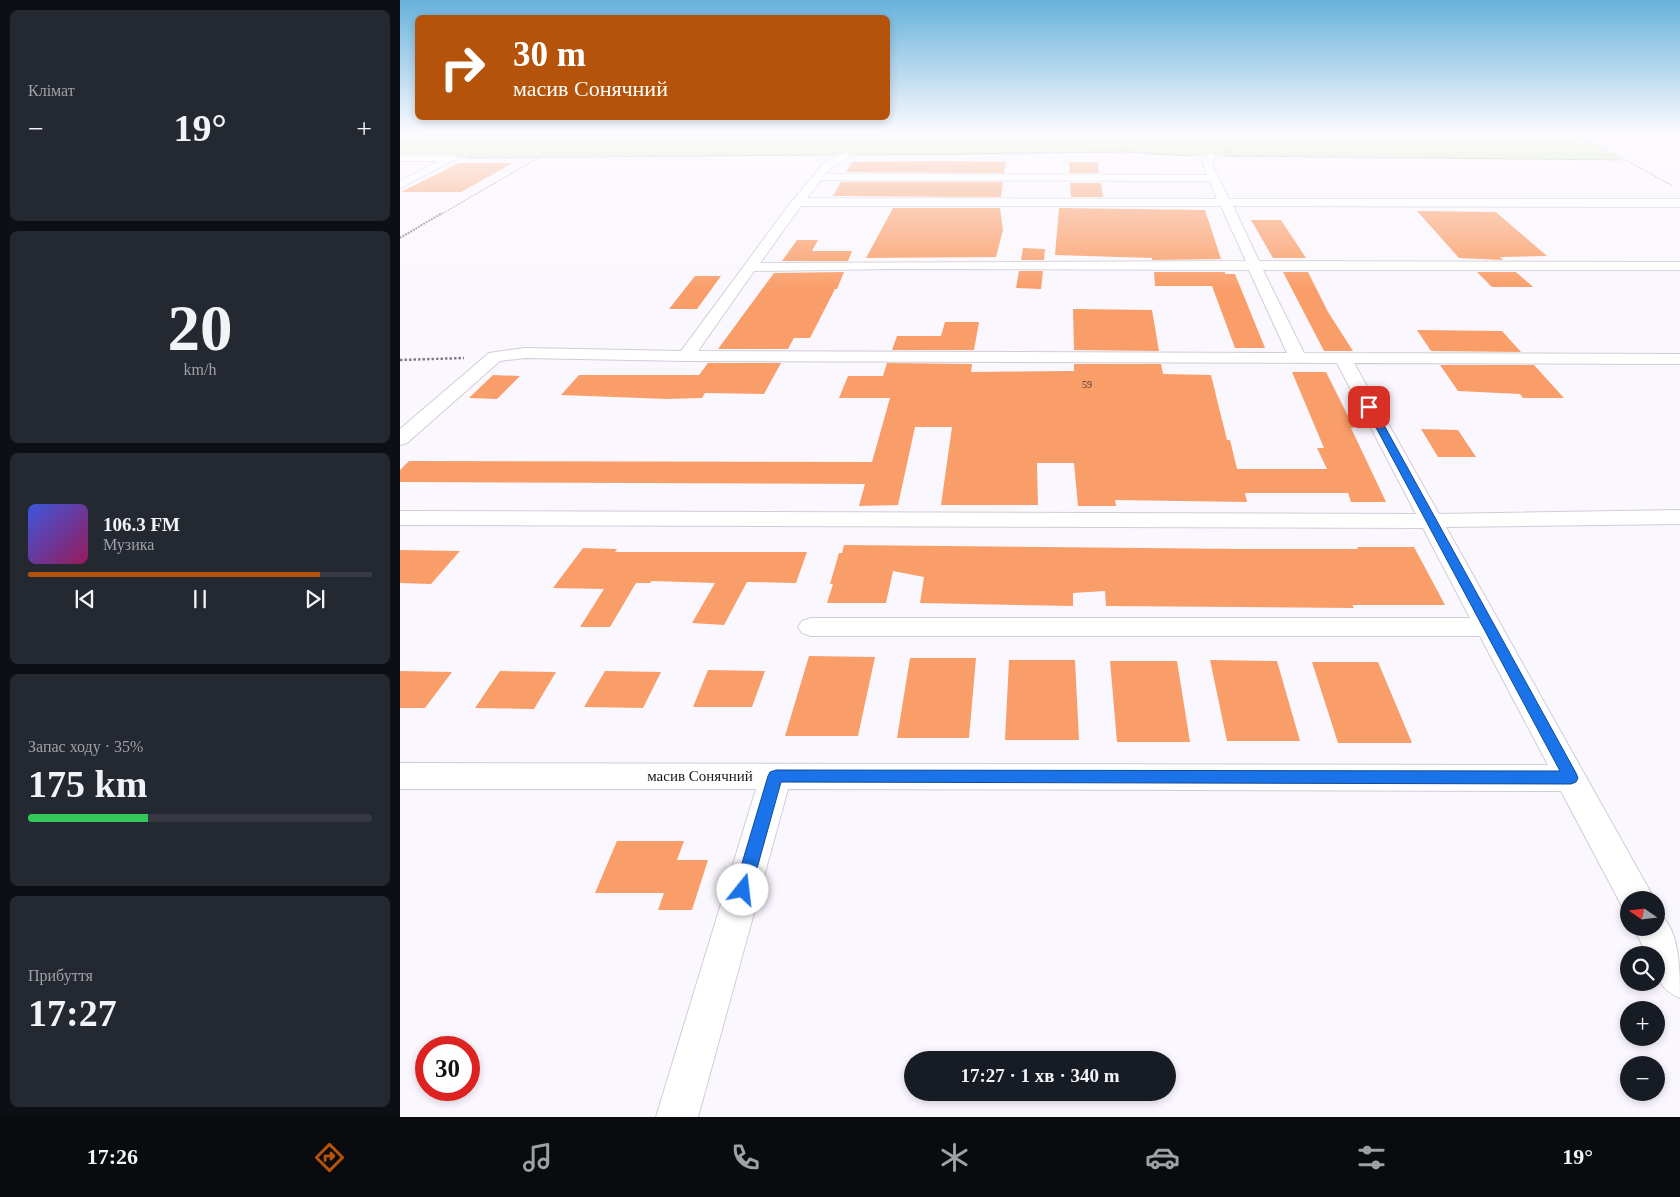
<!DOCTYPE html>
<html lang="uk">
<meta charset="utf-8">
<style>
body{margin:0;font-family:"Times New Roman",serif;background:#242831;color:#f1f3f6;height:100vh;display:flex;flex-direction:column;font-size:19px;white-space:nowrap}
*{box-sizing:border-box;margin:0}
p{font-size:16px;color:#9ea1a6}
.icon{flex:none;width:28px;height:28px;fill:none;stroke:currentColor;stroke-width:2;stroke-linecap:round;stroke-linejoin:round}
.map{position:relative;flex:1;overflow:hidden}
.drawer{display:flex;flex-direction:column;gap:10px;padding:10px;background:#0d0f14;width:400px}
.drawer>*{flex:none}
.hud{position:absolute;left:15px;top:15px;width:475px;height:105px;border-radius:8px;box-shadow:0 2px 8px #0003;background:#b45309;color:#fff;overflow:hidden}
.needle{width:32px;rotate:284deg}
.fabs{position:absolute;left:1220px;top:891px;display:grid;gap:10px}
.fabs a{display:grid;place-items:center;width:45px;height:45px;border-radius:50%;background:#171b24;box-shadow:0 2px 8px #0003;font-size:25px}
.speed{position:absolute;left:15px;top:1036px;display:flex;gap:10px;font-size:25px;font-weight:700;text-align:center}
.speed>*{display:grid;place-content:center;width:65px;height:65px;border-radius:50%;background:#171b24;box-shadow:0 2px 8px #0003;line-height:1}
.speed .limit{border:8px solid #d22;background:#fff;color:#111}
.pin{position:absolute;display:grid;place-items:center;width:42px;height:42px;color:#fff;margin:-21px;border-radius:10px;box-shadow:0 2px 8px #0006}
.me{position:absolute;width:55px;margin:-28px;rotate:16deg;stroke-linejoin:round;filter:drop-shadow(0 0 4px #0008)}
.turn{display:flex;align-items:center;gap:18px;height:105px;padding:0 15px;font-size:22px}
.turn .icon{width:65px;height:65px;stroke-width:2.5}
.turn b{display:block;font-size:35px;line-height:42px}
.big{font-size:38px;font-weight:600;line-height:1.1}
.drawer .widget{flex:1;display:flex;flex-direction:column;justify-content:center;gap:8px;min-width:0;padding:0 18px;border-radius:8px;background:#242831}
.drawer .dial{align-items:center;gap:0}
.dial b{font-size:65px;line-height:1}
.song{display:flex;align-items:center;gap:15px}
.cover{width:60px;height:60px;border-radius:8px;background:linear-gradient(135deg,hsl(230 70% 55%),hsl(330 70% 35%))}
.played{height:5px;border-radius:2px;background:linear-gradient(90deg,#b45309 85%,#363941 85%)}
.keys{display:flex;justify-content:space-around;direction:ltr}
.heat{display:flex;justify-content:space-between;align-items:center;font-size:28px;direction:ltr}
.charge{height:8px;border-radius:4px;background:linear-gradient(90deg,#34c759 35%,#363941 0)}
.trip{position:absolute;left:504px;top:1051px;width:272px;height:50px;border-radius:25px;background:#171b24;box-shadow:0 2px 8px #0003;font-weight:600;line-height:50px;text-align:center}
.dock{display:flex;height:80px;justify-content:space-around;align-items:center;background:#090b0e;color:#9ea1a6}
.dock .icon{width:35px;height:35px}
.dock .current{color:#b45309}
.dock b{font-size:22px;color:#f1f3f6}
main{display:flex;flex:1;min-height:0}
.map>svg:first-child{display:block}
</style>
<main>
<section class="drawer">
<div class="widget"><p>Клімат</p>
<div class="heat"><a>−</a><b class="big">19°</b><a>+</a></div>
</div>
<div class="widget dial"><b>20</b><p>km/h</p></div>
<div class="widget">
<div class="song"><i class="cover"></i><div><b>106.3 FM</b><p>Музика</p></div></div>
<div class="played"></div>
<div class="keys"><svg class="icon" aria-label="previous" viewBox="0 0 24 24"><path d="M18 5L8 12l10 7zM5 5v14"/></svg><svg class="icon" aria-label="pause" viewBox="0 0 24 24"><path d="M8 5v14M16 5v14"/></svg><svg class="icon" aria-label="next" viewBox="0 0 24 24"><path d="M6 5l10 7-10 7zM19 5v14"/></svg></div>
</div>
<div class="widget"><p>Запас ходу · 35%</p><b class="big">175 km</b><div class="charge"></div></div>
<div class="widget"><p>Прибуття</p><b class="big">17:27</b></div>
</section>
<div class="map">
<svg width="1280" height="1117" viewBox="0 0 1280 1117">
<rect width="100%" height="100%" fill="#faf7fe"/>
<path fill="#bfe4a0" d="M0,134H1178L1222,160L769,156L727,152L562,155L0,158Z"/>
<path fill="#f99e69" d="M543,161L606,162L604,173L446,172L452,162Z
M669,162H698L699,173H669Z
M59,163H113L61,192H1Z
M441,182H603L601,197L433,196Z
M670,183H701L703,197H671Z
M493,208H600L603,230L596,257L466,258Z
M659,208L805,210L821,259L752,260V258L655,255Z
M1017,211L1096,212L1147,256L1100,257L1103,260L1059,258Z
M851,220H881L906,258H873Z
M397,240H418L412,251H452L448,261H382Z
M623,248L645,249L644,260H621Z
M619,271H643L641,289L616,288Z
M444,272L437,289H435L410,338H394L388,349H318L374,273Z
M754,272H825V274H835L865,348H835L812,286H755Z
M883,272H908L928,312L953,351H924Z
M1077,272H1116L1133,287H1092Z
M295,276H321L297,309H269Z
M673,309L752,310L759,351L674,350Z
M545,322H579L574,350H492L497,336H541Z
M1017,330L1102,331L1121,352L1031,351Z
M308,363H381L364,394L305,393L302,398L267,399L161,395L179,375H299Z
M487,363L572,364L571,372L674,371V364H761L763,374L811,375L827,440H830L837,469H927L917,448H924L892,372H926L954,428H951L986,502H951L948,493H845L847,502L715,500L716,506H678L674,463H637L638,505H541L552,427H515L498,505L459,506L465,484L0,482V470L9,461L472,462L490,398H439L448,376H483Z
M1040,365H1134L1164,398H1123L1120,394L1058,391Z
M93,375L120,376L97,399L69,398Z
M1021,429L1058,430L1076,457H1038Z
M444,545L843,549H958L957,547H1014L1045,605H952L954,608L706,606L705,591L673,593V606L520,603L524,577L493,571L486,603H427L433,584H430L439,553H442Z
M183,548L217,549L215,552H407L396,583L347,582L324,625L292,623L315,583L252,581L250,583H236L210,627H180L204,589L153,588Z
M0,550L60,551L31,584L0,583Z
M409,656L475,657L458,736H385Z
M510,658H576L569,738H497Z
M609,660H675L679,740H605Z
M810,660L877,661L900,741H827Z
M710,661H777L790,742H717Z
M912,662H978L1012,743H938Z
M308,670L365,671L352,707H293Z
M0,671L52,672L25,708H0Z
M100,671L156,672L134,709L75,708Z
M205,671L261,672L243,708L184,707Z
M217,841H284L277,860H308L292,910H258L264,893H195Z"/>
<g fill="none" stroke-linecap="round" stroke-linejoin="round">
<defs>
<path id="street" d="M446,152L451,155L450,157L431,168L426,174L807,175L802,160L811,153L816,156L812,164L829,199H1280V207L833,206L859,261L1280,262V270H863L904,353L1280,354V364L954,363L1039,514L1280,510V524L1046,527L1255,900H1229V913L1225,912L1161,791L388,789L298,1117H256L356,789H0V763L1148,765L1080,636H411L402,633L398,627L402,621L411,618H1070L1023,528L0,525V511L1016,514L937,363L286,361L125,358L100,361L7,443L0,445V429L89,353L125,348L281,351L389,205L423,164ZM421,180L810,181L817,199L407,198ZM401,206H821L846,261L360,263ZM491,269L849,270L887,353L298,351L354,271Z
M0,155H53L58,158L0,188V181L39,161H0Z
M1256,912C1280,925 1280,971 1280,998C1259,989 1256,977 1256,955H1247L1234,928H1256Z"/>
</defs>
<use href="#street" stroke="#d2ccd7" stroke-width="2"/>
<path stroke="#817f84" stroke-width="1" stroke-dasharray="2 1" stroke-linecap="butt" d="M823,134L833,156
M1178,134L1273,186
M461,155L727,152L792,156
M826,156L1222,160
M68,158L415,155
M40,215L138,158"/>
<path stroke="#817f84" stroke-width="2" stroke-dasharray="2 1" stroke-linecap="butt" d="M0,238L42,213"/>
<path stroke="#817f84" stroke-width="2.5" stroke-dasharray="2.5 2" stroke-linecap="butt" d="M0,360L64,358"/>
<use href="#street" fill="#fff" fill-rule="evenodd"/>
</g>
<linearGradient id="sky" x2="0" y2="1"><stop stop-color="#67b2dc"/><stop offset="0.46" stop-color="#fdfbff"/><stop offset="1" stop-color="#fdfbff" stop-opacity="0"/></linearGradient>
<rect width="1280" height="290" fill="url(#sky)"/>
<path fill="#1a73e8" stroke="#114b97" d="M966,405L974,407L1176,773L1178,778L1176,782L1171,784L381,782L351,890L349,895L343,897L337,895L334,890L368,776L370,772L376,770L1160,771L965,407Z"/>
<g text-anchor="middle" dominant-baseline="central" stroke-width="4" stroke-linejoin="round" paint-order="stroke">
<g font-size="10" fill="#50372d">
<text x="687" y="384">59</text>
</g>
<g font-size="15" fill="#171519" stroke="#fff">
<text x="300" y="776">масив Сонячний</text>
</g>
</g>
</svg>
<div class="fabs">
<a><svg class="needle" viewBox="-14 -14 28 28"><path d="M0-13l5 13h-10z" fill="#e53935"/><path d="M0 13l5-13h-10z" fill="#9ea1a6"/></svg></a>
<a><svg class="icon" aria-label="search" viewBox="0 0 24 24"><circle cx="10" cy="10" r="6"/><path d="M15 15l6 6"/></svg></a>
<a>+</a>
<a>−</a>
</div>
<div class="speed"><div class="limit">30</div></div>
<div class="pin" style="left:969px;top:407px;background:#d93025"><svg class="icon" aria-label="arrive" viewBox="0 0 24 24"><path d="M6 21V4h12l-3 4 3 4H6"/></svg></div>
<svg class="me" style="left:343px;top:890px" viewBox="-20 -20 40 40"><circle r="19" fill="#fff"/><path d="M0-13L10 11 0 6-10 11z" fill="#1a73e8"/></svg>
<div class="trip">17:27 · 1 хв · 340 m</div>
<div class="hud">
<div class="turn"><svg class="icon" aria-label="right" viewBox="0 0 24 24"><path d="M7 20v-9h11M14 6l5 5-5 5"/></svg><div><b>30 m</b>масив Сонячний</div></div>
</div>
</div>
</main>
<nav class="dock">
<b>17:26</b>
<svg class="icon current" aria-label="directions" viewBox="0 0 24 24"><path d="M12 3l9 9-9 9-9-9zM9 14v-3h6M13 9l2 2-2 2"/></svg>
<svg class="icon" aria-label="music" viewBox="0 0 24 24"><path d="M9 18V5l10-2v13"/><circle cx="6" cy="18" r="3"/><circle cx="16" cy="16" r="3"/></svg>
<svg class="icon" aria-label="phone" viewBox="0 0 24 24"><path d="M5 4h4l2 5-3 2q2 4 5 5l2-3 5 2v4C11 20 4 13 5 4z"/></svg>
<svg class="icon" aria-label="climate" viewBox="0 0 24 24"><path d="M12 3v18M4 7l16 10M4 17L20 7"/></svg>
<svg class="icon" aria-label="car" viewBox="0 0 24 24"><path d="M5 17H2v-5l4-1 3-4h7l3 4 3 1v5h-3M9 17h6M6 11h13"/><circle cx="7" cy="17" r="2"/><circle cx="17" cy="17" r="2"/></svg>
<svg class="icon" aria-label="filters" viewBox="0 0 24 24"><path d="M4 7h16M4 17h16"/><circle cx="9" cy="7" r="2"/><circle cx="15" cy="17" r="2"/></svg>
<b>19°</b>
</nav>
